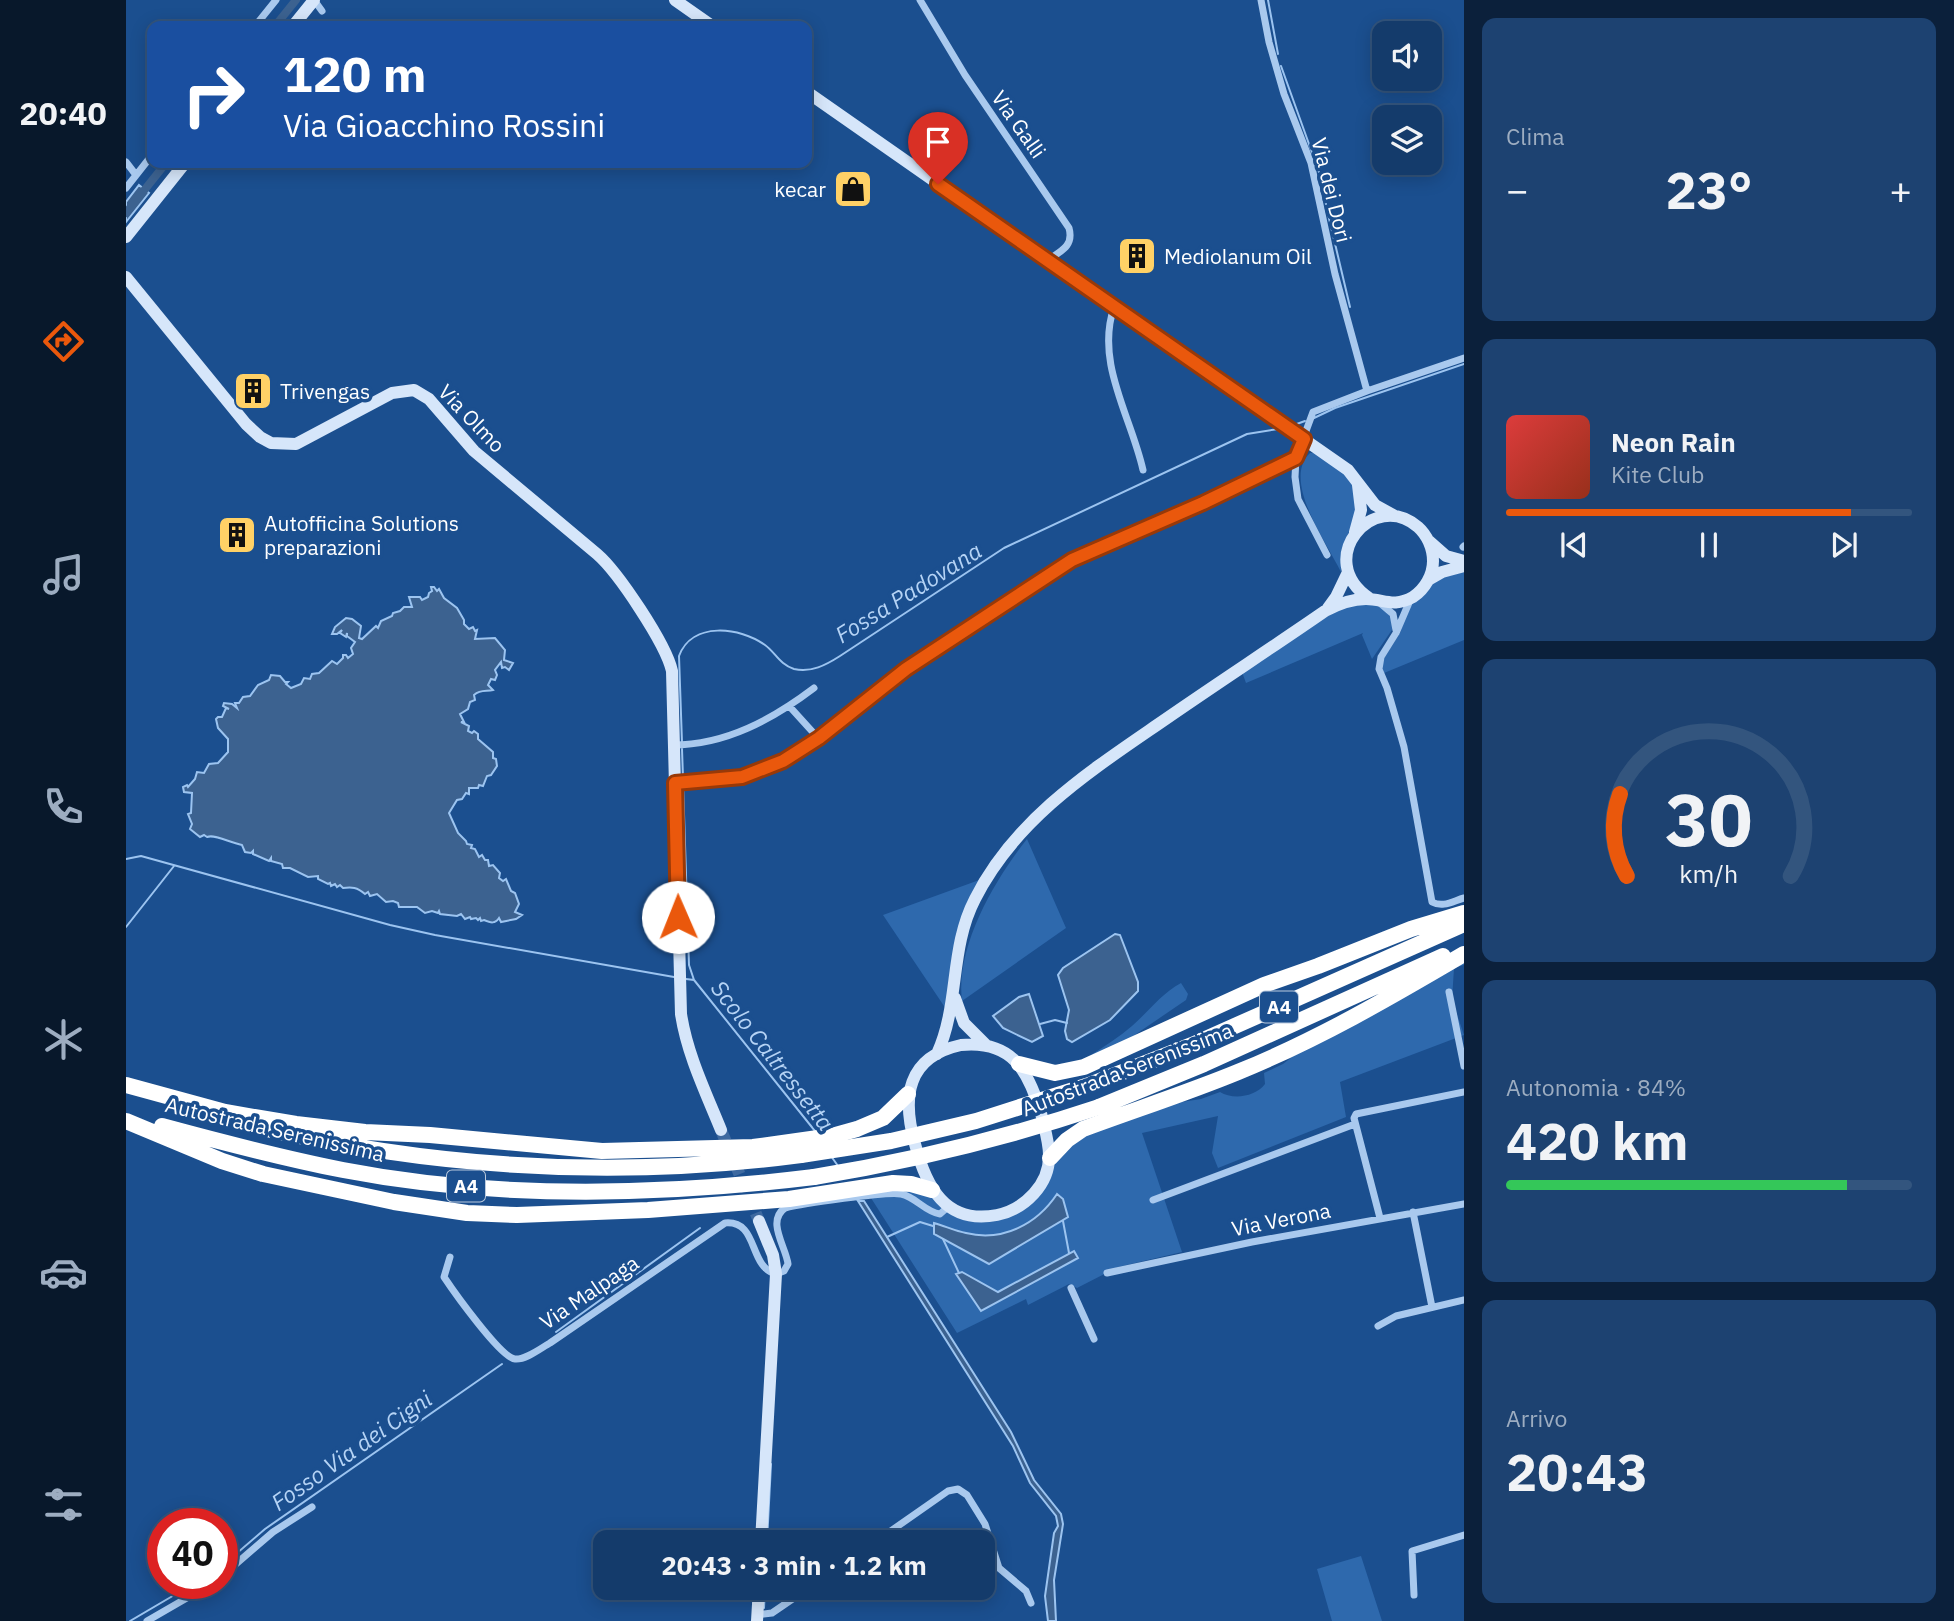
<!DOCTYPE html>
<html lang="it">
<meta charset="utf-8">
<style>
body{margin:0;font-family:"IBM Plex Sans",sans-serif;background:#1d4271;color:#f1f3f6;height:100vh;display:flex;flex-direction:column;font-size:26px;white-space:nowrap}
*{box-sizing:border-box;margin:0}
p{font-size:23px;color:#9dadc1}
.icon{flex:none;width:38px;height:38px;fill:none;stroke:currentColor;stroke-width:2;stroke-linecap:round;stroke-linejoin:round}
.map{position:relative;flex:1;overflow:hidden}
.panel{display:flex;flex-direction:column;gap:18px;padding:18px;background:#0b203b;width:490px}
.panel>*{flex:none}
.top-card{position:absolute;left:21px;top:21px;width:665px;height:147px;border-radius:14px;box-shadow:0 4px 18px #0003,0 0 0 2px #33557e;background:#1a4fa0;color:#fff;overflow:hidden}
.buttons{position:absolute;left:1246px;top:21px;display:grid;gap:14px}
.buttons a{display:grid;place-items:center;width:70px;height:70px;border-radius:14px;background:#143b6b;box-shadow:0 4px 18px #0003,0 0 0 2px #33557e;font-size:35px}
.speed{position:absolute;left:21px;top:1508px;display:flex;gap:14px;font-size:35px;font-weight:700;text-align:center}
.speed>*{display:grid;place-content:center;width:91px;height:91px;border-radius:50%;background:#143b6b;box-shadow:0 4px 18px #0003,0 0 0 2px #33557e;line-height:1}
.speed .limit{border:10px solid #d22;background:#fff;color:#111}
.pin{position:absolute;display:grid;place-items:center;width:60px;height:60px;color:#fff;margin:-72px -30px;border-radius:50% 50% 50% 0;rotate:-45deg;box-shadow:0 0 7px #0007}
.pin .icon{rotate:45deg}
.me{position:absolute;width:77px;margin:-38px;rotate:359deg;stroke-linejoin:round;filter:drop-shadow(0 0 5px #0008)}
.turn{display:flex;align-items:center;gap:24px;height:147px;padding:0 21px;font-size:32px}
.turn .icon{width:91px;height:91px;stroke-width:2.5}
.turn b{display:block;font-size:49px;line-height:60px}
.big{font-size:52px;font-weight:800;line-height:1.1}
.panel .widget{flex:1;display:flex;flex-direction:column;justify-content:center;gap:10px;min-width:0;padding:0 24px;border-radius:14px;background:#1d4271}
.panel .dial{align-items:center;gap:0}
.dial svg{height:182px;overflow:visible;fill:none;stroke:#33557e;stroke-width:7;stroke-linecap:round;text-anchor:middle}
.dial text{fill:#f1f3f6;stroke:none}
.song{display:flex;align-items:center;gap:21px}
.cover{width:84px;height:84px;border-radius:10px;background:linear-gradient(135deg,hsl(0 70% 55%),hsl(10 70% 35%))}
.played{height:7px;border-radius:4px;background:linear-gradient(90deg,#ea580c 85%,#33557e 85%)}
.keys{display:flex;justify-content:space-around;direction:ltr}
.heat{display:flex;justify-content:space-between;align-items:center;font-size:38px;direction:ltr}
.charge{height:10px;border-radius:5px;background:linear-gradient(90deg,#34c759 84%,#33557e 0)}
.trip{position:absolute;left:467px;top:1530px;width:402px;height:70px;border-radius:14px;background:#143b6b;box-shadow:0 4px 18px #0003,0 0 0 2px #33557e;font-weight:800;line-height:70px;text-align:center}
main{display:flex;flex:1;min-height:0}
.tabs{display:flex;flex-direction:column;width:126px;justify-content:space-around;align-items:center;background:#08182b;color:#9dadc1}
.tabs .icon{width:49px;height:49px}
.tabs .active{color:#ea580c}
.tabs b{font-size:32px;color:#f1f3f6}
.map>svg:first-child{display:block}
</style>
<main>
<nav class="tabs">
<b>20:40</b>
<svg class="icon active" aria-label="directions" viewBox="0 0 24 24"><path d="M12 3l9 9-9 9-9-9zM9 14v-3h6M13 9l2 2-2 2"/></svg>
<svg class="icon" aria-label="music" viewBox="0 0 24 24"><path d="M9 18V5l10-2v13"/><circle cx="6" cy="18" r="3"/><circle cx="16" cy="16" r="3"/></svg>
<svg class="icon" aria-label="phone" viewBox="0 0 24 24"><path d="M5 4h4l2 5-3 2q2 4 5 5l2-3 5 2v4C11 20 4 13 5 4z"/></svg>
<svg class="icon" aria-label="climate" viewBox="0 0 24 24"><path d="M12 3v18M4 7l16 10M4 17L20 7"/></svg>
<svg class="icon" aria-label="car" viewBox="0 0 24 24"><path d="M5 17H2v-5l4-1 3-4h7l3 4 3 1v5h-3M9 17h6M6 11h13"/><circle cx="7" cy="17" r="2"/><circle cx="17" cy="17" r="2"/></svg>
<svg class="icon" aria-label="filters" viewBox="0 0 24 24"><path d="M4 7h16M4 17h16"/><circle cx="9" cy="7" r="2"/><circle cx="15" cy="17" r="2"/></svg>
</nav>
<div class="map">
<svg width="1338" height="1621" viewBox="0 0 1338 1621">
<rect width="100%" height="100%" fill="#1b4f8f"/>
<path fill="#2e69ad" d="M1184,453H1193L1220,471L1232,495L1229,520L1217,547L1215,572C1201,543 1155,480 1184,453Z
M1338,569V640L1258,673L1256,666L1257,660L1274,633L1283,605L1317,574Z
M1224,602C1249,606 1260,600 1268,627L1246,659L1236,635L1237,633L1120,683L1116,672Z
M901,839L940,928L836,1001C829,947 869,879 901,839Z
M856,879L826,958L820,1009L757,915Z
M1338,958V965L1328,968L1326,1000L1338,1035L1214,1082L1220,1117L1092,1168L1086,1153L1092,1116L1016,1133L1056,1252L992,1267L951,1288L943,1284L902,1305L900,1299L831,1333L738,1187L802,1193L826,1210L884,1214L929,1160L944,1138L1036,1105L1075,1099L1094,1092C1107,1100 1129,1097 1139,1084L1138,1073L1157,1064L1175,1050Z
M1055,983L1062,994L1060,1000L994,1045L965,1055C979,1046 993,1037 1006,1026C1023,1011 1035,994 1055,983Z
M1235,1556L1256,1621H1206L1191,1569Z"/>
<path fill="#3c6290" stroke="#9cc4f0" stroke-width="2" d="M13,185L23,193L0,222V202Z
M305,587H308L311,591L313,589L318,598L331,608L338,620V624L343,629L347,627L349,631L351,630L349,639L369,638L379,650L378,660L387,663L383,670L379,667L376,668L375,662L369,670L371,675L369,680L365,679L362,685L367,690C361,692 355,689 348,695L349,700L344,702L342,709L334,714L338,722H335L343,726L342,731L346,733L348,731L352,734V739L367,752V758L370,759L371,766L365,775L361,776L357,786L353,785L352,788H343V794L340,793L336,799L331,800L323,813L332,833L340,841L341,844L346,845L345,848L349,849L353,857L356,855L359,860H362L363,866L367,865L374,873L373,878L377,881L380,879L385,891L389,893L393,904L389,912L396,915L390,919L375,922L373,918C369,924 365,923 358,920L355,921L354,918L352,920L350,918L345,919L344,917L339,919L335,914L331,916L314,914L313,911L312,913L306,911L299,913L291,907H273L272,903L267,901L260,902L251,894L244,896L242,892L239,894C231,887 226,887 217,888L214,885L211,887L209,884L205,886L204,883L202,884L192,879V876L182,877L164,868H157L156,864L145,861V858L143,861L127,854V851L125,853L119,852L116,845C102,842 89,834 81,837L78,835L74,837L64,829L66,824L62,814L65,813L66,793L58,792L57,787L61,785L62,787L69,779L71,772L78,773L83,764L92,763L102,752V739L92,728L90,719L92,717H96L100,708L103,709L97,706L98,703L106,704L111,708L109,703H113L117,697L124,696L132,685L143,680L145,675L154,676L159,682H162L160,684L165,688L175,684L178,678L184,679L186,674L193,673L206,661L211,664L217,658V655H220L222,658L227,654L225,648L229,642L221,636V633L220,637L214,633L216,630L211,634H206L209,627L220,618L226,619L235,626L233,638L236,639L250,626L252,628L255,621L266,616L267,613L274,611L278,607H286L283,597H294L296,600L302,597L303,593L306,591Z
M989,934L994,935L1012,982V991L984,1020L946,1042L941,1039L939,1031L943,1010L932,975L937,968Z
M903,994L917,1036L906,1042L877,1028L867,1016L893,997Z
M931,1194L937,1199L942,1217L863,1264L808,1234V1223C819,1226 829,1231 840,1233C877,1242 911,1224 931,1194Z
M732,1201H738L885,1432L908,1480L935,1514L937,1524L928,1580L930,1621H922L919,1596L928,1533L932,1526L930,1516L904,1483L887,1446Z
M948,1251L952,1258L855,1311L830,1274L836,1272L872,1292Z"/>
<g fill="none" stroke-linecap="round" stroke-linejoin="round">
<path stroke="#9cc4f0" stroke-width="2" d="M1142,0L1152,54
M1155,66L1193,172
M1196,182L1200,204
M1202,214L1224,307
M1188,418L1209,408L1338,364
M1168,425L1179,421
M556,743L553,656C566,621 614,627 639,645C649,652 654,665 668,669C685,673 700,665 714,656L878,548L1121,434L1152,429
M556,749L557,778
M557,784L563,965L568,980
M0,859L15,856L264,925L309,935L548,977
M0,927L48,866
M560,979L568,980L689,1131
M914,1024L929,1020L941,1023
M705,1156L712,1166
M937,1221L943,1253
M761,1237L794,1222L807,1226
M817,1239L833,1273
M430,1332L574,1228
M641,1542L645,1464
M96,1566L139,1529L376,1364
M638,1608L639,1587
M4,1621L67,1584"/>
<path stroke="#3c6290" stroke-width="8" d="M149,26L170,0
M0,213L40,163"/>
<path stroke="#3d69a0" stroke-width="12" stroke-dasharray="12 6" stroke-linecap="butt" d="M595,1130L633,1221"/>
<path stroke="#a9c9ee" stroke-width="7" d="M188,0L196,11
M794,0L839,75L943,228C948,246 935,251 922,260
M1135,0L1143,42L1158,94L1185,163L1209,274L1241,391
M129,26L150,0
M0,162L10,175
M0,188L26,155
M988,307C969,363 1005,416 1017,470
M1170,458L1169,477L1172,499L1201,555
M1337,547L1338,546
M1285,598L1270,633L1255,657L1253,669L1261,688L1278,747L1306,902C1317,908 1327,901 1338,898
M1254,603L1267,614L1270,630
M664,707L693,739
M547,745C600,745 647,719 688,688
M549,783L616,777L657,761L693,739L780,669L946,560L1077,503L1170,458L1187,412L1241,391L1338,358
M1323,992L1338,1066
M1027,1200L1229,1124
M1287,1212L1306,1307
M1254,1218L1228,1118L1230,1114L1338,1092
M324,1257L318,1277C328,1292 375,1358 389,1359C400,1360 415,1348 424,1343L599,1223C633,1220 622,1267 650,1274L658,1271L662,1264C660,1247 640,1221 659,1208C675,1204 761,1191 775,1194C790,1197 799,1212 814,1214L823,1206
M981,1273L1126,1242L1338,1204
M945,1288L968,1339
M1252,1326L1270,1316L1338,1300
M749,1542L822,1491L832,1489L841,1495L859,1524L873,1568L900,1591L905,1603
M96,1576L147,1532L186,1507
M1288,1595L1286,1551L1338,1535
M631,1615L646,1613L684,1587
M21,1621L85,1584"/>
<path stroke="#d6e6fa" stroke-width="12" d="M549,0L586,26
M167,26L188,0
M681,92L1222,470L1249,505L1269,516
M0,237L59,163
M0,277L120,424L134,437L145,443L170,444L266,393L288,390L303,399L348,451L471,554C492,572 540,644 546,671L555,1014C561,1054 580,1093 595,1130
M1229,532L1235,510L1232,485
M1303,541L1320,556L1338,561
M1302,580L1316,572L1338,566
M1202,608L1210,597L1222,572
M829,998L838,1023L861,1046
M835,1045C886,1040 902,1070 915,1113C918,1127 923,1141 923,1155C924,1184 899,1209 871,1215C819,1225 800,1186 789,1144C776,1098 780,1057 835,1045Z
M811,1054C834,1004 823,949 849,899C888,821 961,773 1031,725C1087,686 1144,649 1199,611C1212,604 1225,599 1240,599C1258,599 1267,608 1287,597C1299,589 1307,575 1307,561C1307,548 1301,535 1292,527C1247,488 1187,560 1243,598
M633,1221L647,1255L650,1274L635,1542
M631,1621L633,1587"/>
<path stroke="#fff" stroke-width="16" d="M893,1064L929,1073L958,1067L1138,985L1192,966L1285,929L1338,913
M966,1084L1066,1045L1338,924
M0,1085L99,1112L170,1124L239,1132L304,1135L476,1151L627,1147L706,1136L731,1129L757,1118L782,1094
M973,1107L1078,1064L1317,956
M0,1121L96,1161L137,1174L268,1202L341,1213L391,1215L522,1210L663,1199L767,1183L785,1184L806,1190
M36,1126C95,1142 156,1158 217,1170C372,1200 532,1196 688,1177
M136,1128C315,1169 493,1179 675,1155
M924,1158L941,1140L957,1129C1008,1110 1061,1093 1112,1072C1191,1040 1265,997 1338,954"/>
<path stroke="#fff" stroke-width="16" d="M675,1155L765,1141L850,1121L966,1084
M688,1177C786,1161 880,1138 973,1107"/>
</g>
<g fill="none" stroke-linecap="round" stroke-linejoin="round">
<defs>
<path id="route" d="M552,917L549,783L616,777L657,761L693,738L780,669L946,560L1077,503L1170,458L1178,439L812,184"/>
</defs>
<use href="#route" stroke="#983908" stroke-width="18"/>
<use href="#route" stroke="#ea580c" stroke-width="12"/>
</g>
<defs>
<symbol id="shop-square" viewBox="-11 -11 22 22"><rect x="-9" y="-9" width="18" height="18" rx="4" fill="#ffd166" stroke="#1b4f8f"/><path d="M-5-2.5h2.3a2.7 3.5 0 0 1 5.4 0H5L5.5 6h-11ZM-1.5-2.5h3a1.5 2.3 0 0 0-3 0Z" fill="#111"/></symbol>
<symbol id="building-square" viewBox="-11 -11 22 22"><rect x="-9" y="-9" width="18" height="18" rx="4" fill="#ffd166" stroke="#1b4f8f"/><path d="M-4-6H4V6H1V3H-1V6H-4ZM-2.5-4.3h1.7v1.8h-1.7ZM.8-4.3h1.7v1.8H.8ZM-2.5-1h1.7V.8h-1.7ZM.8-1h1.7V.8H.8Z" fill="#111"/></symbol>
</defs>
<g fill-rule="evenodd">
<use href="#shop-square" x="705" y="167" width="44" height="44"/>
<use href="#building-square" x="989" y="234" width="44" height="44"/>
<use href="#building-square" x="105" y="369" width="44" height="44"/>
<use href="#building-square" x="89" y="513" width="44" height="44"/>
</g>
<g text-anchor="middle" dominant-baseline="central" stroke-width="7" stroke-linejoin="round" paint-order="stroke">
<g fill="#1b4f8f" stroke="#bbcadd" stroke-width="2">
<rect x="1134" y="991.5" width="38" height="31" rx="5"/>
<rect x="321" y="1170.5" width="38" height="31" rx="5"/>
</g>
<g font-size="19" font-weight="bold" fill="#fff">
<text x="1153" y="1007">A4</text>
<text x="340" y="1186">A4</text>
</g>
<g font-size="21" fill="#fff" stroke="#1b4f8f">
<text transform="translate(893 124) rotate(55)">Via Galli</text>
<text transform="translate(1206 190) rotate(76)">Via dei Dori</text>
<text transform="translate(346 418) rotate(46)">Via Olmo</text>
<text transform="translate(1001 1069) rotate(-21)">Autostrada Serenissima</text>
<text transform="translate(149 1129) rotate(13)">Autostrada Serenissima</text>
<text transform="translate(1155 1219) rotate(-11)">Via Verona</text>
<text transform="translate(463 1292) rotate(-34)">Via Malpaga</text>
</g>
<g font-size="21" fill="#fff" stroke="#1b4f8f" text-anchor="start">
<text x="700" y="189" text-anchor="end">kecar</text>
<text x="1038" y="256">Mediolanum Oil</text>
<text x="154" y="391">Trivengas</text>
<text x="138" y="523">Autofficina Solutions<tspan x="138" dy="24">preparazioni</tspan></text>
</g>
<g font-size="23" font-style="italic" fill="#b5d3f5" stroke="#1b4f8f">
<text transform="translate(782 592) rotate(-32)">Fossa Padovana</text>
<text transform="translate(647 1055) rotate(52)">Scolo Caltressetta</text>
<text transform="translate(225 1450) rotate(-35)">Fosso Via dei Cigni</text>
</g>
</g>
</svg>
<div class="buttons">
<a><svg class="icon" aria-label="sound" viewBox="0 0 24 24"><path d="M4 9h4l5-4v14l-5-4H4zM17 9q2 3 0 6"/></svg></a>
<a><svg class="icon" aria-label="layers" viewBox="0 0 24 24"><path d="M12 4l9 5-9 5-9-5zM3 14l9 5 9-5"/></svg></a>
</div>
<div class="speed"><div class="limit">40</div></div>
<div class="pin" style="left:812px;top:184px;background:#d93025"><svg class="icon" aria-label="arrive" viewBox="0 0 24 24"><path d="M6 21V4h12l-3 4 3 4H6"/></svg></div>
<svg class="me" style="left:552px;top:917px" viewBox="-20 -20 40 40"><circle r="19" fill="#fff"/><path d="M0-13L10 11 0 6-10 11z" fill="#ea580c"/></svg>
<div class="trip">20:43 · 3 min · 1.2 km</div>
<div class="top-card">
<div class="turn"><svg class="icon" aria-label="right" viewBox="0 0 24 24"><path d="M7 20v-9h11M14 6l5 5-5 5"/></svg><div><b>120 m</b>Via Gioacchino Rossini</div></div>
</div>
</div>
<section class="panel">
<div class="widget"><p>Clima</p>
<div class="heat"><a>−</a><b class="big">23°</b><a>+</a></div>
</div>
<div class="widget">
<div class="song"><i class="cover"></i><div><b>Neon Rain</b><p>Kite Club</p></div></div>
<div class="played"></div>
<div class="keys"><svg class="icon" aria-label="previous" viewBox="0 0 24 24"><path d="M18 5L8 12l10 7zM5 5v14"/></svg><svg class="icon" aria-label="pause" viewBox="0 0 24 24"><path d="M8 5v14M16 5v14"/></svg><svg class="icon" aria-label="next" viewBox="0 0 24 24"><path d="M6 5l10 7-10 7zM19 5v14"/></svg></div>
</div>
<div class="widget dial"><svg viewBox="0 0 100 80">
<path d="M14 69A42 42 0 1 1 86 69"/>
<path d="M14 69A42 42 0 0 1 11 33" stroke="#ea580c"/>
<text x="50" y="56" font-size="32" font-weight="700">30</text>
<text x="50" y="72" font-size="11">km/h</text>
</svg></div>
<div class="widget"><p>Autonomia · 84%</p><b class="big">420 km</b><div class="charge"></div></div>
<div class="widget"><p>Arrivo</p><b class="big">20:43</b></div>
</section>
</main>
